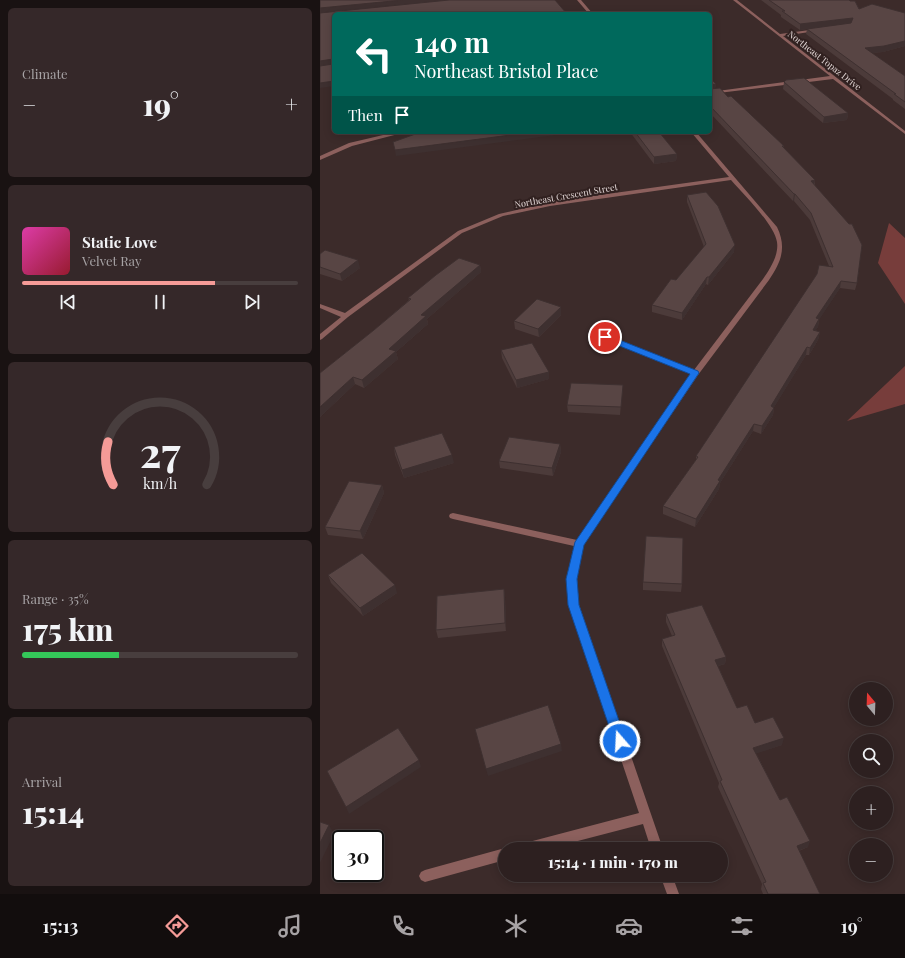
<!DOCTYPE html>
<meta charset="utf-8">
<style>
body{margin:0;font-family:"Playfair Display",serif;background:#352829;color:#f1f3f6;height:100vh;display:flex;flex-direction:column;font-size:15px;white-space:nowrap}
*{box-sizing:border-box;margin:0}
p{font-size:13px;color:#a7a3a5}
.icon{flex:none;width:22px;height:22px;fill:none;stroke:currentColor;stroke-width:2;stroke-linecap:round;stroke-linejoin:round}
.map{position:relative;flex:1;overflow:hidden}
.panel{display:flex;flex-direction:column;gap:8px;padding:8px;background:#191212;width:320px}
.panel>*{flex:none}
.banner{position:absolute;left:12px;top:12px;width:380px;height:122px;border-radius:6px;box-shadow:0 2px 10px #0003,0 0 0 1px #483e3e;background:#00695c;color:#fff;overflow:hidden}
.needle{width:26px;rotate:341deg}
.tools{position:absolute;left:529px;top:682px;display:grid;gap:8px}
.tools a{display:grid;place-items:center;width:44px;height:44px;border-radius:50%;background:#2d2020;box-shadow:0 2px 10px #0003,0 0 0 1px #483e3e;font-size:20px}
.speed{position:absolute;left:12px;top:830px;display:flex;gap:8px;font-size:20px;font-weight:700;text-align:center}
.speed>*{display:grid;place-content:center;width:52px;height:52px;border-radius:50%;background:#2d2020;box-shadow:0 2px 10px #0003,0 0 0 1px #483e3e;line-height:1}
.speed .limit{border:2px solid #111;border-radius:6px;background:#fff;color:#111}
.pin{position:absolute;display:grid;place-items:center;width:34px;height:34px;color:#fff;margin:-17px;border:2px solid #fff;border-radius:50%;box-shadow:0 1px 4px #0007}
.me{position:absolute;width:44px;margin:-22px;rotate:341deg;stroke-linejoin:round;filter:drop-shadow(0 0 3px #0008)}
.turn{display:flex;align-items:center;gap:14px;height:84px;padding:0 16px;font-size:18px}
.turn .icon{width:52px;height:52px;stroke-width:2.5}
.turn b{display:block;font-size:28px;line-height:34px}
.then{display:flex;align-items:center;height:38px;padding:0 16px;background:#0003;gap:8px;font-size:15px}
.big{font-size:30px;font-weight:800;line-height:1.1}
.panel .tile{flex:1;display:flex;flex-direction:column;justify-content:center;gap:6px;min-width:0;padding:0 14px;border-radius:6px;background:#352829}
.panel .dial{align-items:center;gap:0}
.dial svg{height:104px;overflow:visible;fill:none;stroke:#483e3e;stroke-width:7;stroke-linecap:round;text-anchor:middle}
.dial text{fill:#f1f3f6;stroke:none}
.song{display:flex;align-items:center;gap:12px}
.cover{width:48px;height:48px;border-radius:6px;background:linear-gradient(135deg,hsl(320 70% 55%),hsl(350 70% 35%))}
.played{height:4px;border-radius:2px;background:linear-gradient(90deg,#f59b97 70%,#483e3e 70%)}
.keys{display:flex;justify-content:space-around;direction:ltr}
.heat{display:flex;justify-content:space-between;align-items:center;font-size:22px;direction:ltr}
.charge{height:6px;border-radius:3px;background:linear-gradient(90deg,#34c759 35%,#483e3e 0)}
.trip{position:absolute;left:178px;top:842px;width:230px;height:40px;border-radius:20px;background:#2d2020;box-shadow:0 2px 10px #0003,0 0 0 1px #483e3e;font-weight:800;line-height:40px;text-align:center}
.tab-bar{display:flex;height:64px;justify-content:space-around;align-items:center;background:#120d0d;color:#a7a3a5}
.tab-bar .icon{width:28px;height:28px}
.tab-bar .current{color:#f59b97}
.tab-bar b{font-size:18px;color:#f1f3f6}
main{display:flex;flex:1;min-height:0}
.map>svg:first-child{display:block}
</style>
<main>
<section class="panel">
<div class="tile"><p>Climate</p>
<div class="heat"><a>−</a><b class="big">19°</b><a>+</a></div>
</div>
<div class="tile">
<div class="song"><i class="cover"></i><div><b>Static Love</b><p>Velvet Ray</p></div></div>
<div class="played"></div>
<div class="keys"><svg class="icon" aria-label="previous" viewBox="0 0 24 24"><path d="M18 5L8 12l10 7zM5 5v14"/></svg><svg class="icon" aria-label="pause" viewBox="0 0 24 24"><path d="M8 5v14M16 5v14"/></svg><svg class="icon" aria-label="next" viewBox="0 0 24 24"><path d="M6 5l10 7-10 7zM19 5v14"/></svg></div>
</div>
<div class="tile dial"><svg viewBox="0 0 100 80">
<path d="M14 69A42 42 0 1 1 86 69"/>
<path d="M14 69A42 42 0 0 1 10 36" stroke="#f59b97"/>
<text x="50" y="56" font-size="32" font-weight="700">27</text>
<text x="50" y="72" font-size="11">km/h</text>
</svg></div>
<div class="tile"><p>Range · 35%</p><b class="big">175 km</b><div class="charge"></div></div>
<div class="tile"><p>Arrival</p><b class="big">15:14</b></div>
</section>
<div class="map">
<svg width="585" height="894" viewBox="0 0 585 894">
<rect width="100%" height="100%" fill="#3c2b2a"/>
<path fill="#773d3b" d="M569,223L585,238V304L558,263Z
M585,366V404L527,421Z"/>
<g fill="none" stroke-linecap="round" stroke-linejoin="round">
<path fill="#8c605d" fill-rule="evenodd" d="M257,0H261L273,14H269Z
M413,0H417L460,34L497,29L496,31L463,36L585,131V134L513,79L390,94V92L510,76Z
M76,132H86L32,146L0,160V156L29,143Z
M371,132H376L457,227C467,248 461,262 449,280L378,375L263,545L257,579L259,605L343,849H331L323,824L227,849H199L201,845L205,843L319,813L249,605L247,579L254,546L133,519L130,518L129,516L130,514L133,513L257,540L371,374L282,337L285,335L287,336L374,370L443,279C450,269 459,255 457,242C454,224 424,195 411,180L230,206L183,216L142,233L28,317L2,339L0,340V334L21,317L0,308V304L25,313L138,231L179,214L230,202L409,177Z
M185,848L187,849H185V860L105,882L101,880L99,876L101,872L105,870Z
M340,875H352L359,894H347Z"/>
</g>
<path fill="#4c3b3a" d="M441,0H529L530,1L539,9L585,13V46L563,52L552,53L585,76V109L573,100V99L486,34L487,29L480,30L461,17V15Z
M390,78L396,84L395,88L408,97L464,146L463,148L495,180V186L537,283L535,290L520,288L499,319L498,327L495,330L500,332L498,340L489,355H486L454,407L453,415L441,434L433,431L400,483L399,489L375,527L343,514V506L376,460V456L509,266L490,220L474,201H473L390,113Z
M464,82L528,113L527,120L503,123L463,89Z
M310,132H339L357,154L356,161L334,164Z
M367,195L414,252L388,285L386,284L362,320L332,312V305L356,280L384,247L367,202Z
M0,254L40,268L22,281L0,274Z
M160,265L161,272L107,319L108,324L76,352L78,359L44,388L35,384L0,417V373L54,330L89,300L88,298Z
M241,307V315L219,337L195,329L194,321Z
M181,350L229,372V379L197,388L182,358Z
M302,393L300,415L248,412L247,405Z
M240,444L241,452L233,476L180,468L179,461Z
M74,447L134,463L84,478L75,455Z
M62,485L64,493L43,539L8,535L5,527Z
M8,575L77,593L43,616L11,583Z
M323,582L362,584L361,592L323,590Z
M184,589L185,597L186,631L118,638L116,630Z
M346,614L406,657L405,664L398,666L417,708L462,745L436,753L460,800L488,847L479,851L500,894H443L441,889L442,884L398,787L399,783L342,646V639L352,636L346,622Z"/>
<path fill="#3e3030" d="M83,0H133L0,13V8Z
M533,18L532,24L480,30V24Z
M585,41V46L563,52L544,54L545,48Z
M13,59L14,65L0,67V61Z
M14,81V86L0,88V83Z
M396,84L395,90L390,91V85Z
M528,113L527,120L503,123L504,117Z
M214,132H258L76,156L75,150Z
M357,154L356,161L334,164V157Z
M495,180L494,187L491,181Z
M474,194H475L474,201H473Z
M415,245L414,252L388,285L389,277Z
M38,260L40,268L22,281L20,274Z
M160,265L161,272L107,319L108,324L76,352L78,359L44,388L42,380L69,349L101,315Z
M387,277L386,284L362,320V313Z
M521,281L520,288L495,326L496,318Z
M241,307V315L219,337L218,329Z
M499,319L498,327L491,337L493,330Z
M500,332L498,340L489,355L490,348Z
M487,347L486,355L450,414L451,406Z
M229,372V379L197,388L196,380Z
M33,377L35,384L0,417V407Z
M454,408L453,415L441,434L442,426Z
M434,424L433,431L400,483L399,489L375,527L376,519L398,480Z
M240,444L241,452L233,476L232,468Z
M132,455L134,463L84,478L82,470Z
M62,485L64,493L43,539L40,531Z
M75,585L77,593L43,616L40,608Z
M184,589L185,597L186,631L185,623Z
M406,657L405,664L393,667L395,660Z
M464,738L462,745L432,755L433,748Z
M241,744L242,751L168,776L166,769Z
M99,760L101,767L29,814L26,807Z
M9,825L14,834L0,863V843Z
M490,841L488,847L475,852L477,846Z"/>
<path fill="#584544" stroke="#3e3030" d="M0,0H83L0,8Z
M129,0H235L247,14H14V60L13,59L0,61V13Z
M449,0H529L530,1H535L539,9L552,4L585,13V41L564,46L545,48L585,76V102L574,94H576L487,29L531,23L533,18L480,24L462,11H465Z
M14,62V81L0,83V66L13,64Z
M390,78L396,84L390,85Z
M484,78L528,113L504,117L464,82L466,80Z
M400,88L408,97L411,96L464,146H462L495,180L491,181L529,224H532L542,245L537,283L521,281L496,318L499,319L493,330L500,332L490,348L487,347L451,406L454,408L442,426L434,424L398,480L400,481L376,519L343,506L378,457L376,456L497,274L499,265L513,267L491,213L475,194H474L390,106V89Z
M101,132H214L75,150L73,142Z
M315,132H339L357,154L334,157Z
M386,192L398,206L415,245L389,277H387L362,313L332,305L351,279L356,280L386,244L367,195Z
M5,250L38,260L20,274L0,267V254Z
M139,258L160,265L101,315L106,316L69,349L76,351L42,380L33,377L0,407V373L54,330L91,299L88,298L116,275Z
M217,299L241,307L218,329L194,321Z
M212,343L229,372L196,380L181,350Z
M251,383L303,385L301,407L247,405Z
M122,433L132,455L82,470L74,447Z
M189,437L240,444L232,468L179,461Z
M29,481L62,485L40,531L5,527Z
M326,536L363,538L362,584L323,582Z
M42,553L75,585L40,608L8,575Z
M184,589L185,623L116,630L117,596Z
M382,605L406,657L395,660L417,708L427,705L435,723L453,717L464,738L433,748L460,800L467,797L490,841L477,846L500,894H448L443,883L446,882L400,781L402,780L342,639L355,635L346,614Z
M228,705L241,744L166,769L155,729Z
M78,728L99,760L26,807L7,771Z
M0,822L9,825L0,843Z"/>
<path fill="#1a73e8" stroke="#114b97" d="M282,335H287L378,371L379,373L264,545L257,579L259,605L306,741L304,745L300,747L296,745L294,741L248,605L246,579L249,567L255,542L370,374L282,339Z"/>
<g text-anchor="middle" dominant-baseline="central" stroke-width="4" stroke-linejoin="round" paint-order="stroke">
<g font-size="9" fill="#e3d8d7" stroke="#312120">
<text transform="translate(505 60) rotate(38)">Northeast Topaz Drive</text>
<text transform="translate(246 195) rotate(-10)">Northeast Crescent Street</text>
</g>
</g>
</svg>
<div class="tools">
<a><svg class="needle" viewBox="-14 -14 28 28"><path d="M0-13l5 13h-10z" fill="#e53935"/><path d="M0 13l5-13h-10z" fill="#a7a3a5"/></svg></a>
<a><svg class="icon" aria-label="search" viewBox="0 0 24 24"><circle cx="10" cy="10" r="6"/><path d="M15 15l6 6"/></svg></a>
<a>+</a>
<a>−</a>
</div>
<div class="speed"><div class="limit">30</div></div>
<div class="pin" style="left:285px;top:337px;background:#d93025"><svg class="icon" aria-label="arrive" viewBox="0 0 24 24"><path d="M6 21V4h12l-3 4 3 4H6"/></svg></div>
<svg class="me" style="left:300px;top:741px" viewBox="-20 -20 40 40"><circle r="17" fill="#1a73e8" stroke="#fff" stroke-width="3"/><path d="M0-11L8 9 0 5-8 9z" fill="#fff"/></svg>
<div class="trip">15:14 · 1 min · 170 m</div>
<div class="banner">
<div class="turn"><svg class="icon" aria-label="left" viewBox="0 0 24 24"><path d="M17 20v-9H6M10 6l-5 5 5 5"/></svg><div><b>140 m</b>Northeast Bristol Place</div></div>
<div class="then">Then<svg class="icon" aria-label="arrive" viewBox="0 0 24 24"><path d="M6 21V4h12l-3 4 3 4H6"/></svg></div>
</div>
</div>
</main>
<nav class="tab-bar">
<b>15:13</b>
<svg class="icon current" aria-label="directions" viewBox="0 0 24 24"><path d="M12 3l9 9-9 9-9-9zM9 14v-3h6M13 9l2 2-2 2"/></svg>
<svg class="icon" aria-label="music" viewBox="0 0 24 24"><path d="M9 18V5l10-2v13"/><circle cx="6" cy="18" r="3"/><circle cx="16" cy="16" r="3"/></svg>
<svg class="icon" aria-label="phone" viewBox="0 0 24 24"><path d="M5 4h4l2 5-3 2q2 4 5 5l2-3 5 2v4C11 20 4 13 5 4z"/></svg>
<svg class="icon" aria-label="climate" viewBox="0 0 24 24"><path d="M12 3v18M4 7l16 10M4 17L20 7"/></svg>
<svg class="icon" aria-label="car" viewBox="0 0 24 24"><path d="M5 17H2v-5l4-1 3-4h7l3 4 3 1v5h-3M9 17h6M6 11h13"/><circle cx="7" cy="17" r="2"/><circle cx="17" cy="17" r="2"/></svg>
<svg class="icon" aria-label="filters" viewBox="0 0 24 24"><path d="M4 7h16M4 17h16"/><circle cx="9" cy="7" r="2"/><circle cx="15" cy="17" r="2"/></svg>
<b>19°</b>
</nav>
